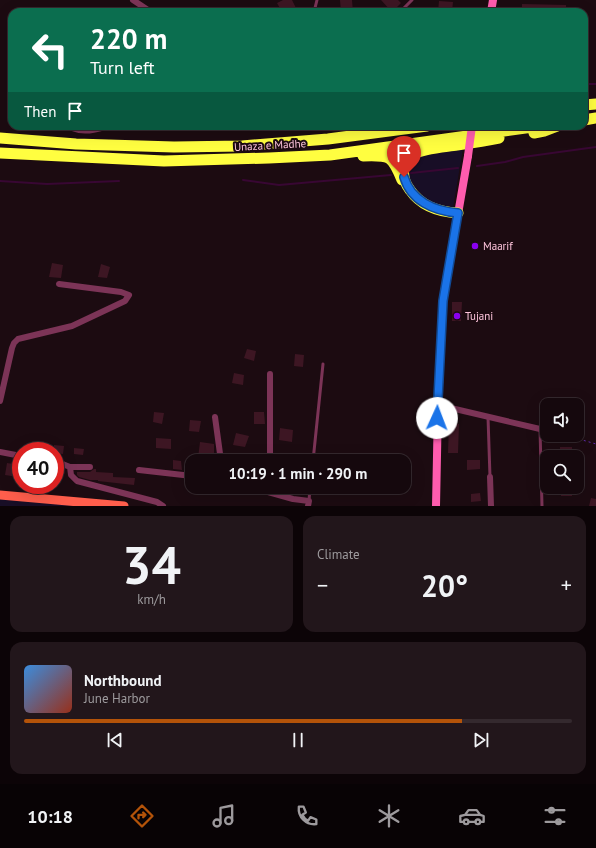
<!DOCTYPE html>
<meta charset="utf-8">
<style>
body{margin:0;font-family:"PT Sans",sans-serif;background:#22161b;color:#f1f3f6;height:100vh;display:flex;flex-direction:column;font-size:15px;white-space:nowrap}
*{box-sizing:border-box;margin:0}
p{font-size:13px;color:#9d9a9d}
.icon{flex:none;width:22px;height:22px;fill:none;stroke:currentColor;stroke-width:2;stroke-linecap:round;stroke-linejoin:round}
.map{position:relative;height:506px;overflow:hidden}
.panel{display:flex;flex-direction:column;gap:10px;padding:10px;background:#0c0407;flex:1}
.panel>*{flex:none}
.banner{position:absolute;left:8px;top:8px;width:580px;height:122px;border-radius:12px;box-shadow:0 4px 16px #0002,0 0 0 1px #34292e;background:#0b6e4f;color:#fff;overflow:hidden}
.fabs{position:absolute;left:540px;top:398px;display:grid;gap:8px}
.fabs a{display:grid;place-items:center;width:44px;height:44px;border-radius:8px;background:#15080d;box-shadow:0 4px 16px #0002,0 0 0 1px #34292e;font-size:20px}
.speed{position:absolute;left:12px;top:442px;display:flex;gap:8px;font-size:20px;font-weight:700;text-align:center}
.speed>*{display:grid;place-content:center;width:52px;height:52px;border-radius:50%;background:#15080d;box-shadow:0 4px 16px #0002,0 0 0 1px #34292e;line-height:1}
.speed .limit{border:6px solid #d22;background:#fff;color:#111}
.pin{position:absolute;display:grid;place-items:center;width:34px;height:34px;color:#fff;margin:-41px -17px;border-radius:50% 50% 50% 0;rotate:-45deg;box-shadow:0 0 4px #0007}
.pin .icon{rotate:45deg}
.me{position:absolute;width:44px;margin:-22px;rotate:2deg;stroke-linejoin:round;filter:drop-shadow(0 0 3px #0008)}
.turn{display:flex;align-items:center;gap:14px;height:84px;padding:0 16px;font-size:18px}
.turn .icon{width:52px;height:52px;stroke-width:2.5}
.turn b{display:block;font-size:28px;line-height:34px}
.then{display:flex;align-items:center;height:38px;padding:0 16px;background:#0003;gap:8px;font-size:15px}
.big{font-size:30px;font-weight:700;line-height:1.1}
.panel .widget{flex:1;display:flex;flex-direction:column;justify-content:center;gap:6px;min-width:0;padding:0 14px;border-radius:12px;background:#22161b}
.panel .dial{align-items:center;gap:0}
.dial b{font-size:52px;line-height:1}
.song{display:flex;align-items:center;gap:12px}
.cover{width:48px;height:48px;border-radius:6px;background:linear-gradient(135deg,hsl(210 70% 55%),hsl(10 70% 35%))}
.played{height:4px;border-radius:2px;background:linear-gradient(90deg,#b45309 80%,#34292e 80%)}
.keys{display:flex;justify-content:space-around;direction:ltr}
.heat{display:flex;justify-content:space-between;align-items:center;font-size:22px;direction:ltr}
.panel .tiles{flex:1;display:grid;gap:10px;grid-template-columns:1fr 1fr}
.widget:last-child{grid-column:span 2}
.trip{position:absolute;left:185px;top:454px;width:226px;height:40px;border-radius:12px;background:#15080d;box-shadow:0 4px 16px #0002,0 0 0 1px #34292e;font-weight:700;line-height:40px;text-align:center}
.dock{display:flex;height:64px;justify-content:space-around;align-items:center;background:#080305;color:#9d9a9d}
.dock .icon{width:28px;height:28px}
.dock .on{color:#b45309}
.dock b{font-size:18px;color:#f1f3f6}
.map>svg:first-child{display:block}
</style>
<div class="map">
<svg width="596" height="506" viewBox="0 0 596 506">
<rect width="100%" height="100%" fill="#1c0b11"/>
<path fill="#180e26" d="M463,148L453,208L442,209L411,188L408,165L415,157Z
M0,497L84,506H0Z"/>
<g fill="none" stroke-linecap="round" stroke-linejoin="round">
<path stroke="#380733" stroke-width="2" d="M584,84H596
M213,126L220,130L270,129L275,126
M182,127L202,126
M477,166L505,162L523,157L596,147
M411,173L458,168
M243,180L279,185L391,175
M0,181L47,184L119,181"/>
</g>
<path fill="#3d1623" d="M283,0H292L297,10L293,12H282L277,3Z
M340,0H352L353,12H341Z
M381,0H398L401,3L392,12Z
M439,1L453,2L452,12H438Z
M522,4L566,5V12H522Z
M52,263L63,265L61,278L49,277Z
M101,264L110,267L107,278L98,277Z
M452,302H462L461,321H452Z
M247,349L256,351L254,361L244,358Z
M295,354L304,355L303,367L294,366Z
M234,373L244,375L243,385L232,383Z
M154,412L164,413L162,424L153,422Z
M254,412H264L265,424H254Z
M190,420L201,421L199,432L189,431Z
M449,423L459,424L458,453H448Z
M280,428L293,430L292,442L279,440Z
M236,433L249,436L245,447L233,445Z
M156,438L171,439V449L156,448Z
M200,442L214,444V460L198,458Z
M54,445L64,446L63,454L55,453V451H53Z
M560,447H572V456H560Z
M74,448L84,449L83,455L74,454Z
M173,460L181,461L182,470L173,469Z
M467,460H480V469L467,470Z
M7,463L20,465L18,477L5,475Z
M55,466L63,469V476H55Z
M94,469H96V472L113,473V477L135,478L134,485L98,481V480H90L79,477L77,475V472H90Z
M561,487H572V496H561Z
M480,493L481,501L471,502V494Z
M591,498L596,499V506H589Z"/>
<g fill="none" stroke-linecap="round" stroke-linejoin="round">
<path stroke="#612aae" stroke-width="1" stroke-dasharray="2 3" stroke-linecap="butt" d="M579,439L596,444"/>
<path stroke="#7c3457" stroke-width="3" d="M314,12L317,0
M400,12L412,0
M488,417L490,477
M565,435L574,437V435
M313,461L323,364
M309,501L310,487
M542,506L540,429L547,431"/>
<path stroke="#7c3457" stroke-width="6" d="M133,0L151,12
M72,128C87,134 97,128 111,126
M270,374V461
M0,401L12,348L14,343L18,339L72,326L125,301L129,295L121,292L59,284
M438,405L540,429
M215,417L221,461
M0,452L21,456
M55,461L70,467H90
M70,467L71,475L77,481L157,502L163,506
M139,470L192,476
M490,477L491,506
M250,487L293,499L309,501L308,506"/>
<path stroke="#ff5cae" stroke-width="8" d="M491,12L493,0
M436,506L438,405L443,301L468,156"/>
<path stroke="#ff5e4c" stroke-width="9" d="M0,495L124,506"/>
<path stroke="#fffe40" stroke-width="11" d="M584,105L596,104
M584,120L596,118
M534,133L544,131L557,126
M0,138L76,144L174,147L242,146L328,139L427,126
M0,153L164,161L269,158L330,155L540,126
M363,156C390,155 392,155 402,180
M458,213C439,212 421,206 410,190C402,180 400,163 412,155C423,148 444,147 457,145C471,143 485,141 499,138"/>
<path stroke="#ff5cae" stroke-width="8" d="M468,156L472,126"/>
</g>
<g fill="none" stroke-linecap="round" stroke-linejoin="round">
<defs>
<path id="route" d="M404,177C411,201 434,211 458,213L443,301L437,418"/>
</defs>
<use href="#route" stroke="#114b97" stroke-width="10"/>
<use href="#route" stroke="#1a73e8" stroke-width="7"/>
</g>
<g fill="#8a00f0" stroke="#1c0b11" stroke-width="1.5">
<circle cx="475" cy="246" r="4"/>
<circle cx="457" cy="316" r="4"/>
</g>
<g text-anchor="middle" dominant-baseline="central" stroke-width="4" stroke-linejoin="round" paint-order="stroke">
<g font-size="11" fill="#ffc5dd" stroke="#1c0b11">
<text transform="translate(270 145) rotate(-3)">Unaza e Madhe</text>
</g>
<g font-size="11" fill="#ffc5dd" stroke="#1c0b11" text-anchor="start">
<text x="483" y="246">Maarif</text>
<text x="465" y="316">Tujani</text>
</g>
</g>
</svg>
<div class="fabs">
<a><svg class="icon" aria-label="sound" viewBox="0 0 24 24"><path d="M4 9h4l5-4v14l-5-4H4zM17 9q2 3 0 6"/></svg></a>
<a><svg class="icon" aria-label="search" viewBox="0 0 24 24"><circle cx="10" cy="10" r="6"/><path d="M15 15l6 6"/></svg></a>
</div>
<div class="speed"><div class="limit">40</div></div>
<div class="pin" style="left:404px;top:177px;background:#d93025"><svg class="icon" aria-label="arrive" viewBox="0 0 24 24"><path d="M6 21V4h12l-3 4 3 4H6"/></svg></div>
<svg class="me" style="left:437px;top:418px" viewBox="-20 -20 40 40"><circle r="19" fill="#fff"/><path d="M0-13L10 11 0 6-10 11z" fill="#1a73e8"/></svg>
<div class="trip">10:19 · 1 min · 290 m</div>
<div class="banner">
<div class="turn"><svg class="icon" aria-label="left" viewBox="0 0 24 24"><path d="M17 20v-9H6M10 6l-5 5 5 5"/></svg><div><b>220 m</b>Turn left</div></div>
<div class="then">Then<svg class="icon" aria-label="arrive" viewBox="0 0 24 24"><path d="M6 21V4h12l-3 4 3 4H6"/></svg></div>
</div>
</div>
<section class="panel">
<div class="tiles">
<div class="widget dial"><b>34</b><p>km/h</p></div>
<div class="widget"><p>Climate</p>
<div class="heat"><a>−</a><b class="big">20°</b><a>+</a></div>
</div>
<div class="widget">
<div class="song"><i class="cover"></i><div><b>Northbound</b><p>June Harbor</p></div></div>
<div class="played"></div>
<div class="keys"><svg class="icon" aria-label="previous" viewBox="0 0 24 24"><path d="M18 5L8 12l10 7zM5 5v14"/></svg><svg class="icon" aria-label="pause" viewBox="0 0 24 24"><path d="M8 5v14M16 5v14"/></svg><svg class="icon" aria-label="next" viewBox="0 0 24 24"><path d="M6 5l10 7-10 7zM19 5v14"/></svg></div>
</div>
</div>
</section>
<nav class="dock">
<b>10:18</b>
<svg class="icon on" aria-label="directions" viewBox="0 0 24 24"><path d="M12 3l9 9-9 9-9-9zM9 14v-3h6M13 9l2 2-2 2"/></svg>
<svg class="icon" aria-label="music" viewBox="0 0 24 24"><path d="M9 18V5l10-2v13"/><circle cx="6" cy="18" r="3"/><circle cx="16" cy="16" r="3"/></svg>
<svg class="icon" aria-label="phone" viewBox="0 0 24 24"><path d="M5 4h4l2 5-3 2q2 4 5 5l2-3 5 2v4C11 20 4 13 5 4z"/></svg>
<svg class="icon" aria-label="climate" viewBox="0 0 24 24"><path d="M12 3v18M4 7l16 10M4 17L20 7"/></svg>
<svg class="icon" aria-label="car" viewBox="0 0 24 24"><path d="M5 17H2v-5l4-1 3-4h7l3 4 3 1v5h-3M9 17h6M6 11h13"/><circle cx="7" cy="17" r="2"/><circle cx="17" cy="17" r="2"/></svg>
<svg class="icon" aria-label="filters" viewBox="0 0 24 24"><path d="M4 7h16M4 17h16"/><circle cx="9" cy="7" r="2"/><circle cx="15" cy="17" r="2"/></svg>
</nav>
